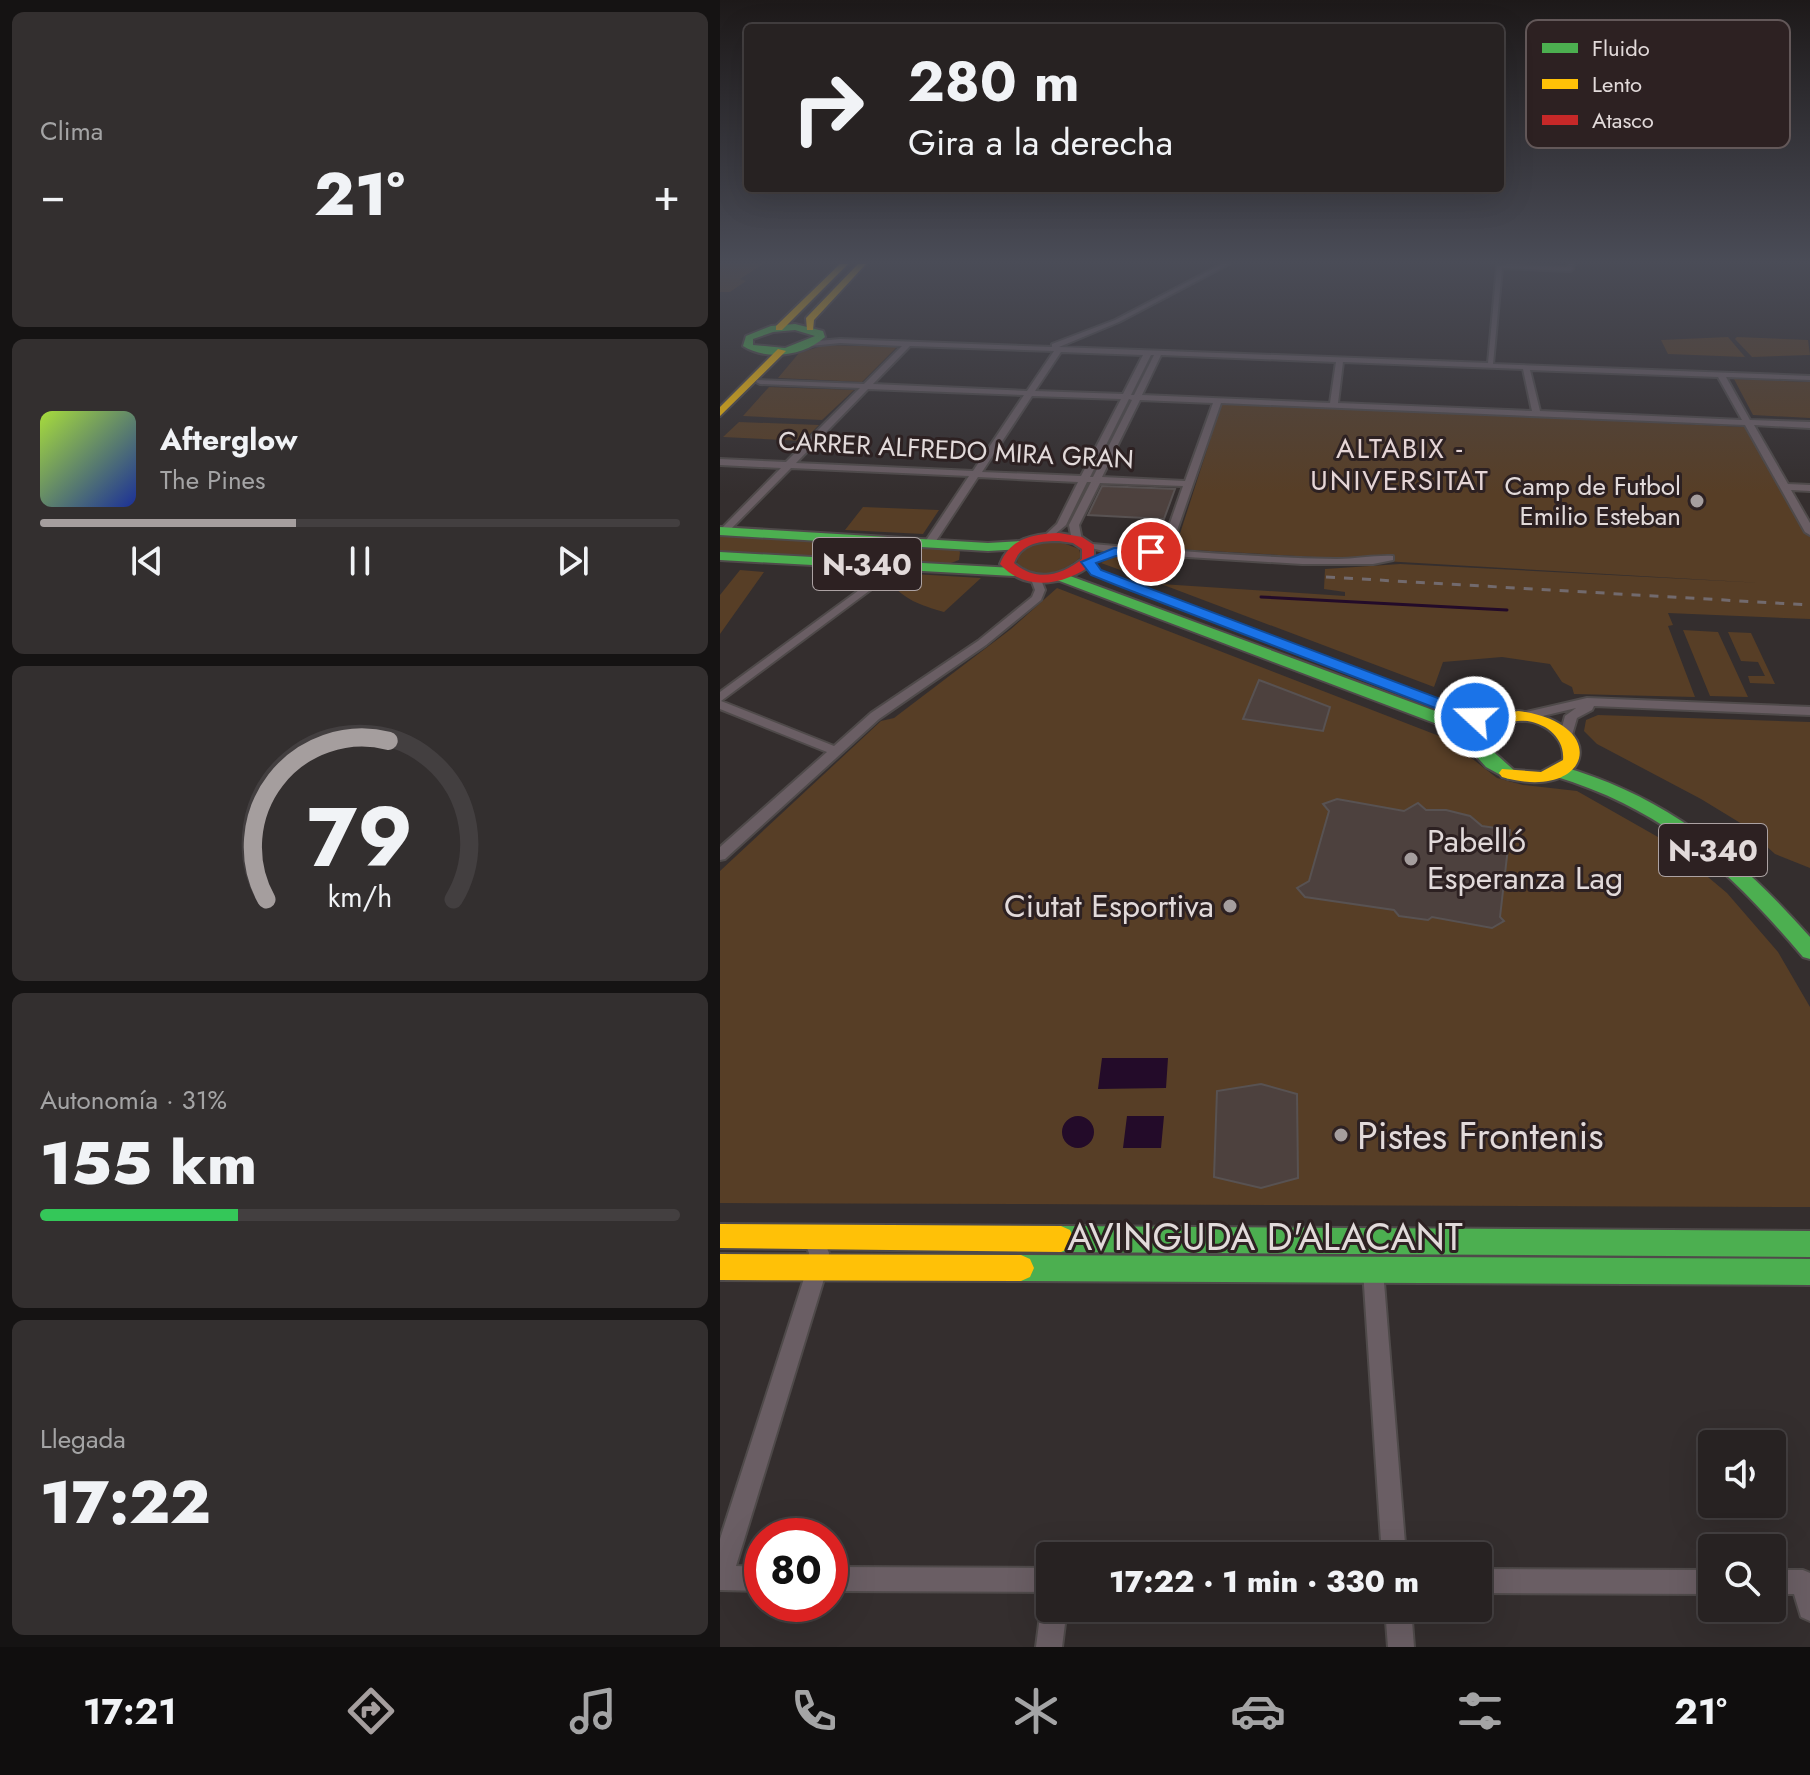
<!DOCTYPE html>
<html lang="es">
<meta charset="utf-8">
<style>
body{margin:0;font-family:Jost,sans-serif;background:#332f2f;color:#f1f3f6;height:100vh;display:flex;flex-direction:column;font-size:30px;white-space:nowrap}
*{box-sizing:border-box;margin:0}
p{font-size:26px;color:#a4a4a5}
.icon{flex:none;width:44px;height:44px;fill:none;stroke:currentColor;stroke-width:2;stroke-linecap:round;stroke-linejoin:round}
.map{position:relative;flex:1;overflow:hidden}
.drawer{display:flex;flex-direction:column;gap:12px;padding:12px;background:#151313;width:720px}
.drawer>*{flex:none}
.banner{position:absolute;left:24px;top:24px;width:760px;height:168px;border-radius:8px;box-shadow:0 8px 32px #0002,0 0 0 2px #433f40;background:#272222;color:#f1f3f6;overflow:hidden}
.buttons{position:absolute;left:978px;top:1430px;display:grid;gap:16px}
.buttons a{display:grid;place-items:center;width:88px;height:88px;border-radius:8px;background:#272222;box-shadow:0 8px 32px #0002,0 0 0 2px #433f40;font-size:40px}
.speed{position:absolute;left:24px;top:1518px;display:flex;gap:16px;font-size:40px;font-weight:700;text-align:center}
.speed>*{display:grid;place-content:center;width:104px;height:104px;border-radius:50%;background:#272222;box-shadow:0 8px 32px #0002,0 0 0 2px #433f40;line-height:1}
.speed .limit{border:12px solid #d22;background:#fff;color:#111}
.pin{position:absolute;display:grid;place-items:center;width:68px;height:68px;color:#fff;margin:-34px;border:4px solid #fff;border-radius:50%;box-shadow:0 2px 8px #0007}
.me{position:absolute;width:88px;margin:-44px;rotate:291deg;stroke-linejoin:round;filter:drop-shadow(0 0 6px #0008)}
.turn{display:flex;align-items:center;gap:28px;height:168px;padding:0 32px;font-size:36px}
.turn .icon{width:104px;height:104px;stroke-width:2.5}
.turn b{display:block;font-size:56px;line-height:68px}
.big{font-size:60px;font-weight:800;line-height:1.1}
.drawer .widget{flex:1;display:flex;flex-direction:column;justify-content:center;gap:12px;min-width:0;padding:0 28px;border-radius:12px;background:#332f2f}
.drawer .dial{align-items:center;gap:0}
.dial svg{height:208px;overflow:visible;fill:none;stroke:#433f40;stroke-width:7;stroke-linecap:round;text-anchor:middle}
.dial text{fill:#f1f3f6;stroke:none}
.song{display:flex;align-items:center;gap:24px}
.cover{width:96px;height:96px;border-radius:12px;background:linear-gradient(135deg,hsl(80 70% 55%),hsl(230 70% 35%))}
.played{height:8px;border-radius:4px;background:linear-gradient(90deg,#a59e9e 40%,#433f40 40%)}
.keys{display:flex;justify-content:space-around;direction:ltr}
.heat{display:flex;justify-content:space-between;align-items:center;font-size:44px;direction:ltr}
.charge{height:12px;border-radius:6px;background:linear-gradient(90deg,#34c759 31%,#433f40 0)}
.trip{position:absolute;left:316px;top:1542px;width:456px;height:80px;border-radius:8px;background:#272222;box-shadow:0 8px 32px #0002,0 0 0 2px #433f40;font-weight:800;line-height:80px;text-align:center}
.tab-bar{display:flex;height:128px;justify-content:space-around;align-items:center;background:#100e0e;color:#a4a4a5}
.tab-bar .icon{width:56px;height:56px}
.tab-bar .active{color:#a59e9e}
.tab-bar b{font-size:36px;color:#f1f3f6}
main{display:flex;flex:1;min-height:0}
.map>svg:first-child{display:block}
</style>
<main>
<section class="drawer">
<div class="widget"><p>Clima</p>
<div class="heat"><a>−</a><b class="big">21°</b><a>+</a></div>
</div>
<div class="widget">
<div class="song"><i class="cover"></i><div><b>Afterglow</b><p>The Pines</p></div></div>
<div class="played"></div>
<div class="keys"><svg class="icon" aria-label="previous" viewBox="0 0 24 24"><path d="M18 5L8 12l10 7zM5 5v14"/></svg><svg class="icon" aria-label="pause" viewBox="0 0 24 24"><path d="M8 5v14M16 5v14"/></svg><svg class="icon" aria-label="next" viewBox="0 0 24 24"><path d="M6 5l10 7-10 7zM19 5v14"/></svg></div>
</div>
<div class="widget dial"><svg viewBox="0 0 100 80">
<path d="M14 69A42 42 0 1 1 86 69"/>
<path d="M14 69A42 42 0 0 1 61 8" stroke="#a59e9e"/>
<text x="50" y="56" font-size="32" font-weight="700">79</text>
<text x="50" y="72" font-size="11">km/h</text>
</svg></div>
<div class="widget"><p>Autonomía · 31%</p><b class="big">155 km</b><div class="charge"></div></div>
<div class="widget"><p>Llegada</p><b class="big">17:22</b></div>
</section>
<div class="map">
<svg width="1090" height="1647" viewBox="0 0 1090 1647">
<rect width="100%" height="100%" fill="#342e2e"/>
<path fill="#573e26" d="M0,264H43L20,279L26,281L10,292H0Z
M1008,337L1025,357L948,354L941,340Z
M1017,337L1088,340L1090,355L1032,357L1015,339Z
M105,345L177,347L142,382L58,378L79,353Z
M1014,379L1090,382V418L1033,415Z
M49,387L134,390L102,420L23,416Z
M502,403L1025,427L1090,537V619L948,613L953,625L948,626L975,697L854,694L852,687L842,682L830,664L782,657L723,662L714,687L441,584L625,596V592L604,589L605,569L680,564L1042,583L455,549Z
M19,422L99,425L83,441L3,437Z
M143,507L219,510L203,534L125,530Z
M0,534L235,546L240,552L239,560L223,566L0,554Z
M338,541L359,549L361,557C342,573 319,581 297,563L298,554L316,543Z
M394,556L433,560L425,579L381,563Z
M20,570L44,572L0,634V595Z
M177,573L261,578L224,612C200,605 184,600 168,580Z
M337,588L727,739L777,778L803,785L857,791L945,841L1007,893L1058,952L1090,1007V1207L0,1203V871L161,721L174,718L291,629Z
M963,630L998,632L1028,697L990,696Z
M1008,632L1031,633L1055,684L1030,683L1028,676H1045L1038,662L1021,661Z
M878,715L1090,722V868L1055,854L1022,824L981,799L877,744L864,731L866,720Z"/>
<path fill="#230b29" d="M382,1058H448L446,1088L378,1089Z
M342 1132a16 16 0 1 1 32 0a16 16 0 1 1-32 0Z
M407,1116H444L441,1148H403Z"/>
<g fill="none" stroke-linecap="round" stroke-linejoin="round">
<path stroke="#230b29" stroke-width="3" d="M541,597L787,610"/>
</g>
<path fill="#4d413e" stroke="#585252" stroke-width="2" d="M382,486L455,489L444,519L368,515Z
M539,680L610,707L603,731L523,719Z
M617,799L684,811L698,803L706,810H726L750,816L762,826L790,830L780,917L784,921L772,928L712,917L708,920L679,916L674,910L585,897L577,888L589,881L609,811L603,804Z
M541,1084L577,1094L578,1178L541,1188L494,1177L497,1091Z"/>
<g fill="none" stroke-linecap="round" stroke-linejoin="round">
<defs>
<path id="street" d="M502,264H509L399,322L339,347L768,363L777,266L791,264L847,267L848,264H854L853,269L850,271L782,268L773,364L1090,376V380L1006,377L1030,420L1090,422V428L1034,425L1068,484L1090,485V491L1071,490L1090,523V535L1085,532L1025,425L501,403L452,545L445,550C502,554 560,558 617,559C636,559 655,555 673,556V560L653,564H582L387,552L360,545L361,543L430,549L443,543L463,486L380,483L359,525L362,540L357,543L352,540L349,525L371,482H367L346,525L328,540L323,537L337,524L358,482L258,477L214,544L210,545L205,542L249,476L71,468L7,533L0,532L1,529L61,468L0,465V459L66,462L140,388L40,384L36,382L37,380L144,384L182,346L120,343L90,346L86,344L87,342L120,339L332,347V344L395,320ZM190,346L334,351L307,391L153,384ZM341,352L423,355L403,394L315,391ZM431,355H434L414,395H411ZM441,355L616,362L610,403L422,395ZM623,362L803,369L812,411L618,403ZM810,370L998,377L1022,420L820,411ZM148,389L304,395L253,471L76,463ZM312,396L401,399L361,476L262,472ZM409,399L412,400L373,477H370ZM420,400L493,403L465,481L382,477Z
M176,563L181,566L180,568L1,701L114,746L151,713L258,641L312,597L315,590L311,579L312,577H320L325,590L321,600L266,645L159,719L5,859L0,860V847L107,752L0,709V692Z
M867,698L1090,707V715L874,706L872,710L857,718L852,735L846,739L840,735L845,716L856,708L802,721L796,717L798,714Z
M92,1226L99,1229L109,1253L107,1269L16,1566L42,1567V1591L0,1590V1539L87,1269L89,1253L82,1236L85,1229Z
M653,1260L660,1263L663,1270L686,1556H662L643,1270L646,1263Z
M110,1567L330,1568V1592L110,1591Z
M758,1569L992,1570V1594L758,1593Z
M1052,1570H1083L1090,1573V1621L1081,1617L1074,1594H1052Z
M330,1597V1608H347L342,1647H316L321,1608L325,1599Z
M665,1608H691L694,1647H668Z"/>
<path id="fast" d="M75,324L103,331L105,337C84,356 47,361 23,346L26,336L51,326ZM75,330L95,336L65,348L33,345V339L53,332Z
M0,527L268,543L300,541L306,545L300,549L268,551L0,535Z
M0,552L294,568L301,572L294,576L0,560Z
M342,573L737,719L797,773L788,779L766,767L741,739L725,727L337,580V574Z
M840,766C947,796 1018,856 1090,937V959L1083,957C1009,870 946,810 834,776L831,772L834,768Z
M341,1226L1090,1231V1257L341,1252L332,1248L328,1239L332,1230Z
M301,1255L1090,1259V1285L301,1281L292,1277L288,1268L292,1259Z"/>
<path id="slow" d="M120,264H128L62,330H56V326Z
M138,264H146L94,320L93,330H87L86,318Z
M58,349L66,351L0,416V407Z
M798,711C893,723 871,803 782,777L779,773L782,769L821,772L843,760C846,730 808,712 784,725C773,731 770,740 764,750H752L750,746C762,723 773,716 798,711Z
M0,1224L341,1226L350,1230L354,1239L350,1248L341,1252L0,1248Z
M0,1254L301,1255L310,1259L314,1268L310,1277L301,1281L0,1280Z"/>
<path id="jam" d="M339,533L362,537L374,545V563C346,585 306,593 280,564C290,538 313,534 339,533ZM339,541L353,543L362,549V559C341,576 316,582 294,563C301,543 320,541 339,541Z"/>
</defs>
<use href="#street" stroke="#4f4a4a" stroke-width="4"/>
<use href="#fast" stroke="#4f4a4a" stroke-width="4"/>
<use href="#slow" stroke="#4f4a4a" stroke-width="4"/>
<use href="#jam" stroke="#4f4a4a" stroke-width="4"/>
<use href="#street" fill="#6a5e64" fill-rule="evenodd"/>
<use href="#fast" fill="#4caf50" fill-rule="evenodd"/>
<use href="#slow" fill="#ffc107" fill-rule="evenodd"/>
<use href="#jam" fill="#c62828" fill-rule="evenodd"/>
<path stroke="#726a6d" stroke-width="3" stroke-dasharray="9 9" stroke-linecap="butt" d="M606,577L1090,605"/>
</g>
<linearGradient id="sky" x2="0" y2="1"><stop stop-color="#1d1919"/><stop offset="0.53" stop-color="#4a4c57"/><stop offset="1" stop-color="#4a4c57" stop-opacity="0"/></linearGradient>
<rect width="1090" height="494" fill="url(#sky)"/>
<path fill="#1a73e8" stroke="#114b97" stroke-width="2" d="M394,548H431L438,552L431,556H396L376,563L381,570L760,714L763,717L760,721H749L396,585L371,575L361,562Z"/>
<g fill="#a59e9e" stroke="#2d2122" stroke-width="3">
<circle cx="977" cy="501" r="8"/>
<circle cx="691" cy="859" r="8"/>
<circle cx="510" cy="906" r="8"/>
<circle cx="621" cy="1135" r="8"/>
</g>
<g text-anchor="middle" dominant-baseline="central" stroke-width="6" stroke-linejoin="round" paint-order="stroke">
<g font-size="26" fill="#e2dada" stroke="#2d2122">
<text transform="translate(236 450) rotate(3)">CARRER ALFREDO MIRA GRAN</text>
</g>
<g font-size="26" fill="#e2dada" stroke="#2d2122" text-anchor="end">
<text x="961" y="486">Camp de Futbol<tspan x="961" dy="30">Emilio Esteban</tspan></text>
</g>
<g font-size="28" letter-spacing="2" fill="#e5d5d6" stroke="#2d2122">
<text x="680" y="448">ALTABIX -<tspan x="680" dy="32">UNIVERSITAT</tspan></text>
</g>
<g fill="#2d2122" stroke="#aca2a3" stroke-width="2">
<rect x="93" y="538" width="108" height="52" rx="6"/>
<rect x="939" y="824" width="108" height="52" rx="6"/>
</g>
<g font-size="30" font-weight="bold" fill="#e2dada">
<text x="147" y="564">N-340</text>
<text x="993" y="850">N-340</text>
</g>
<g font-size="32" fill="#e2dada" stroke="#2d2122" text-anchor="start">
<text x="707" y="841">Pabelló<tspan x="707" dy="37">Esperanza Lag</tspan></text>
<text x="494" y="906" text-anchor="end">Ciutat Esportiva</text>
</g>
<g font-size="38" fill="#e2dada" stroke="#2d2122" text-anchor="start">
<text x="637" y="1135">Pistes Frontenis</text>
</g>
<g font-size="38" fill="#e2dada" stroke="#2d2122">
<text x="545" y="1236">AVINGUDA D'ALACANT</text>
</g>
</g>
<rect x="806" y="20" width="264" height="128" rx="12" fill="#2d2122" stroke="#635859" stroke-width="2"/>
<rect x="822" y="43" width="36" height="10" fill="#4caf50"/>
<rect x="822" y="79" width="36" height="10" fill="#ffc107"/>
<rect x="822" y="115" width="36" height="10" fill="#c62828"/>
<g font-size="22" fill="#e2dada">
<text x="872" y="56">Fluido</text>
<text x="872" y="92">Lento</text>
<text x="872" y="128">Atasco</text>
</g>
</svg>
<div class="buttons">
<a><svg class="icon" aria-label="sound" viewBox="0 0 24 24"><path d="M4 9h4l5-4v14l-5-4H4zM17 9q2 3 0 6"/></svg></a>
<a><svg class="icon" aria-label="search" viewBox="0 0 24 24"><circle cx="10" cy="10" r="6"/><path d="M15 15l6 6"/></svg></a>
</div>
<div class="speed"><div class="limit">80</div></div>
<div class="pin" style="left:431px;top:552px;background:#d93025"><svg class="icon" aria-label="arrive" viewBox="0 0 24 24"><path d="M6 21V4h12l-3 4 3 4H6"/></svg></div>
<svg class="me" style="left:755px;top:717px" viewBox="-20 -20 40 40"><circle r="17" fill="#1a73e8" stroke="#fff" stroke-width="3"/><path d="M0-11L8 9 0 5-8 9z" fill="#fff"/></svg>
<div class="trip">17:22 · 1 min · 330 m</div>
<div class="banner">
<div class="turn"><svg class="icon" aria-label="right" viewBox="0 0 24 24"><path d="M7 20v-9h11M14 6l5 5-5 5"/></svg><div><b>280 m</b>Gira a la derecha</div></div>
</div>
</div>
</main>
<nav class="tab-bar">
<b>17:21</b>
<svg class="icon active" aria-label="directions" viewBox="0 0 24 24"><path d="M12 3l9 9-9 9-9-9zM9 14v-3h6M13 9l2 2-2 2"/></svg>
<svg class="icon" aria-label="music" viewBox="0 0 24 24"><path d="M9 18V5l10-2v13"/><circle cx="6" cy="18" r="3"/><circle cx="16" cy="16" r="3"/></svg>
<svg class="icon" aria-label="phone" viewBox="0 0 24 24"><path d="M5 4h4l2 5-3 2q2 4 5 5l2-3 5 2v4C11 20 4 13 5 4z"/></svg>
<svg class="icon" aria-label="climate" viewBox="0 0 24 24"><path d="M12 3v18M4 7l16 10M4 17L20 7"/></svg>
<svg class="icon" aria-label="car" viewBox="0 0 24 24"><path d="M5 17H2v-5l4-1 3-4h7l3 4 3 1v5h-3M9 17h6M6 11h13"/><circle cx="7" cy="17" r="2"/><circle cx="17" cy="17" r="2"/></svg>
<svg class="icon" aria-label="filters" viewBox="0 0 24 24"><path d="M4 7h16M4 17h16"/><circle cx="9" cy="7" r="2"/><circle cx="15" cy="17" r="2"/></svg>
<b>21°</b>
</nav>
